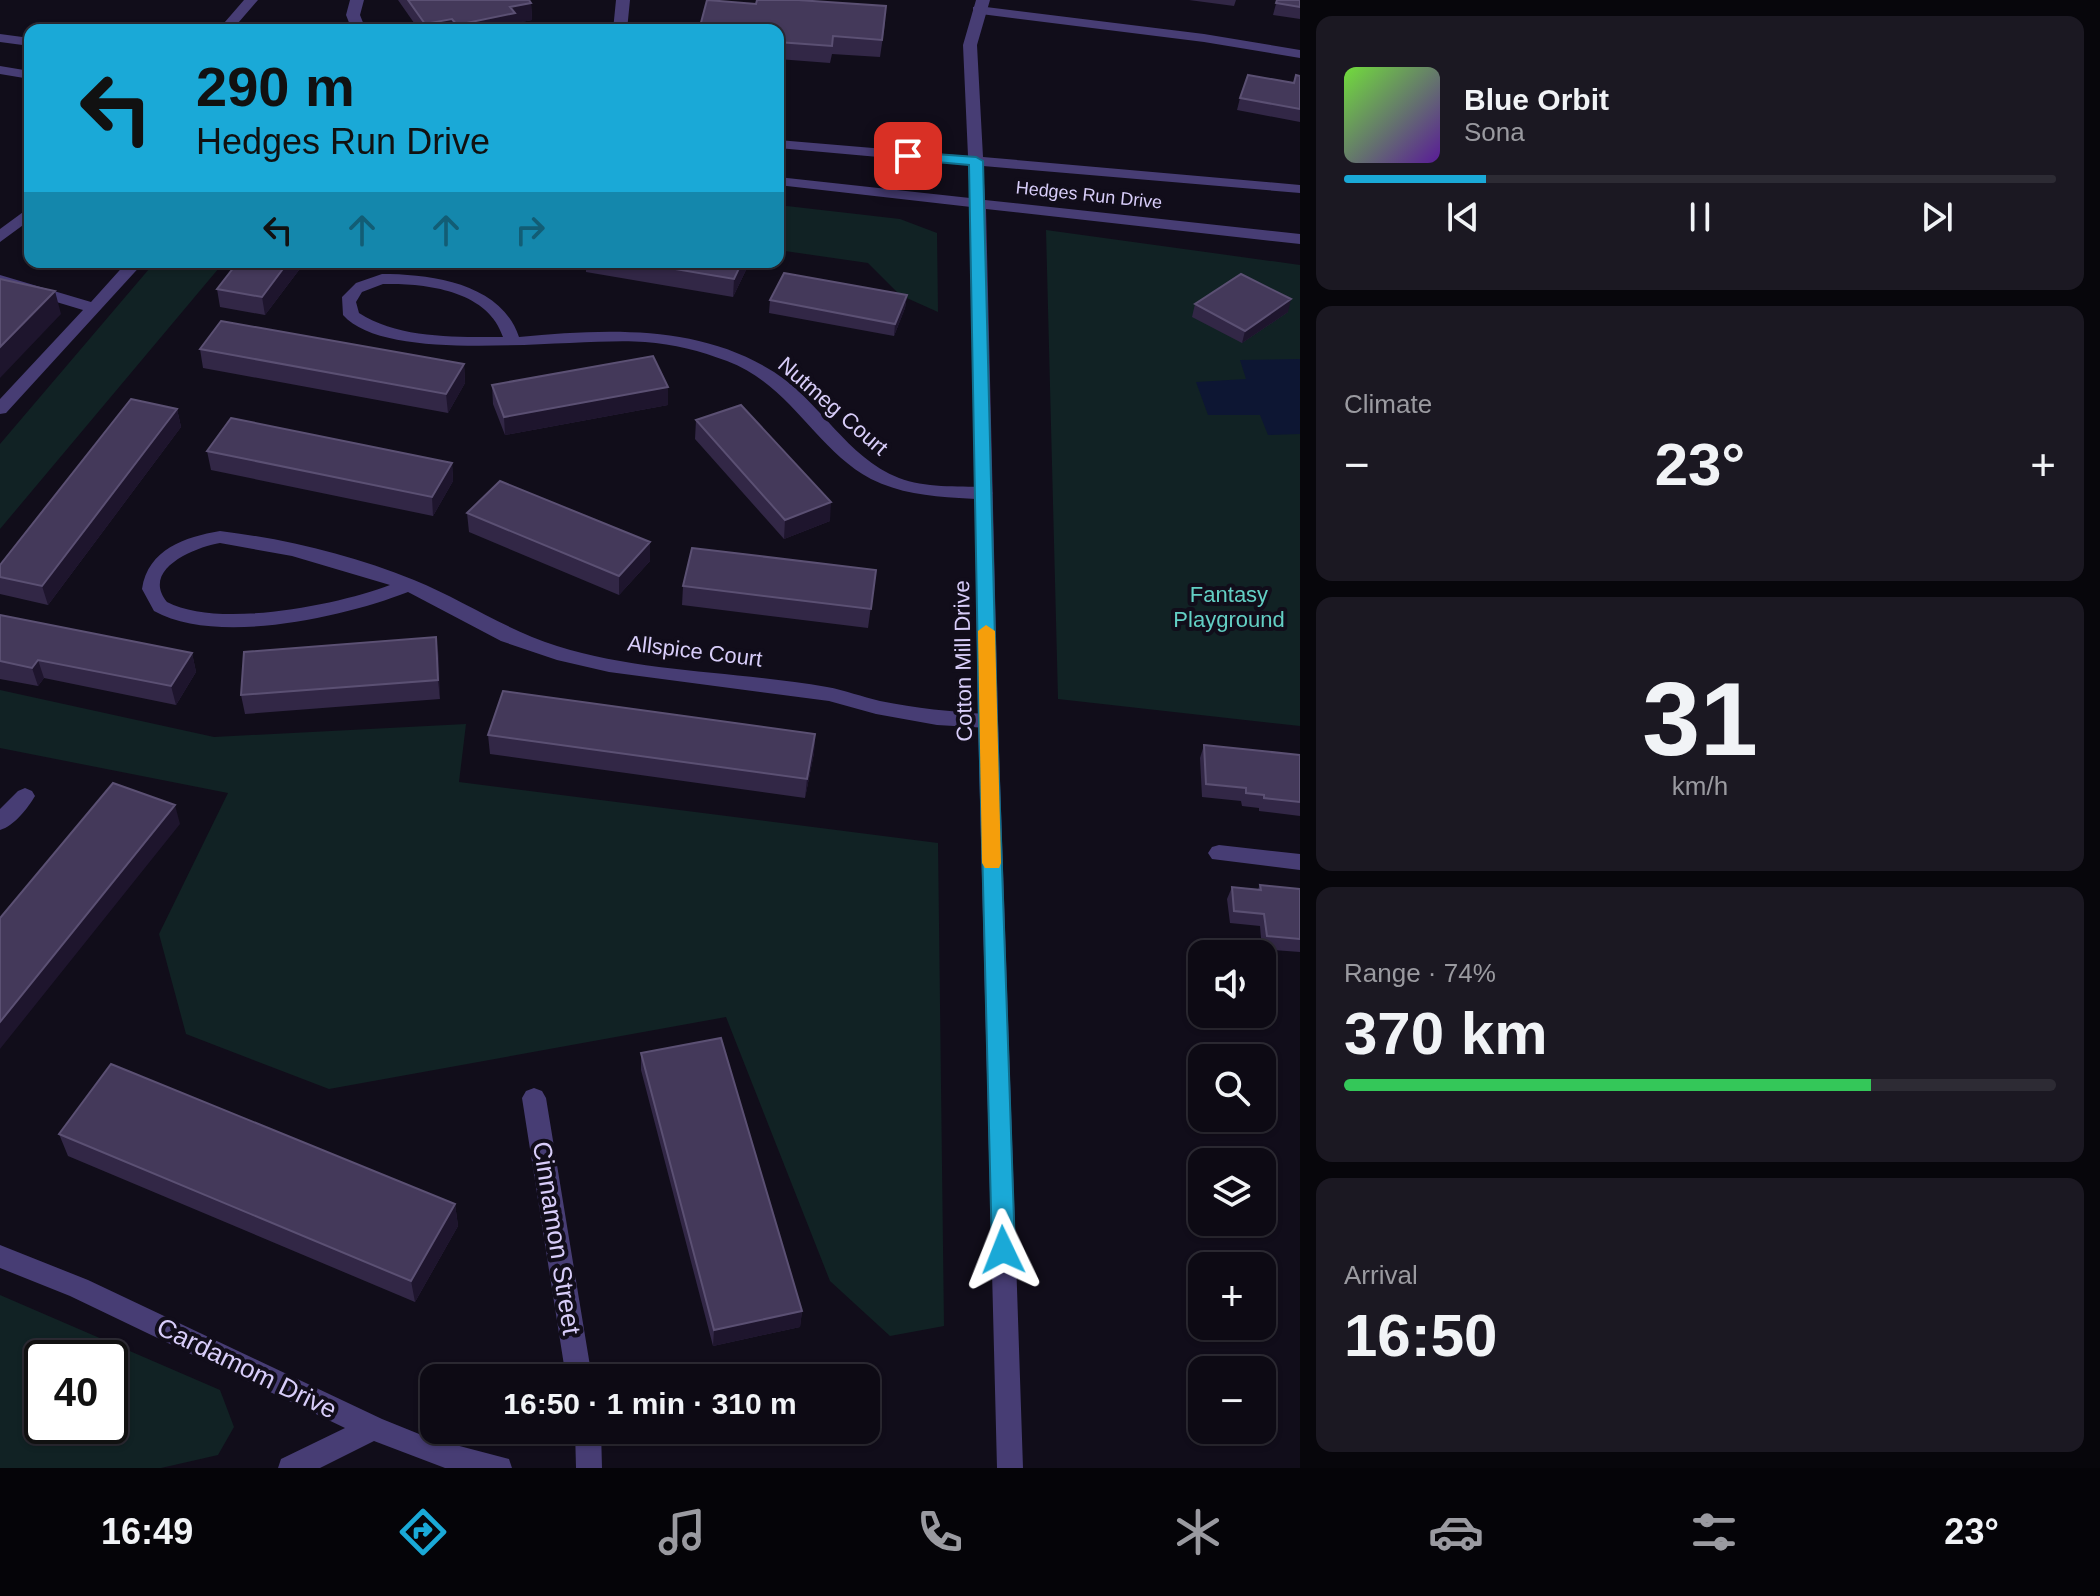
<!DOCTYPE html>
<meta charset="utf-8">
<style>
body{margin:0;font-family:Helvetica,sans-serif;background:#1b1822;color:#f1f3f6;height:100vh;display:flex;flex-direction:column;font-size:30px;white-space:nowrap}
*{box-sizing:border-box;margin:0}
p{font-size:26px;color:#9a9aa0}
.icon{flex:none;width:44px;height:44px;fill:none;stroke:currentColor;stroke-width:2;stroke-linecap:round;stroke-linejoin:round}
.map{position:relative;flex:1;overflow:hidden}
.details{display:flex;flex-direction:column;gap:16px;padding:16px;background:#07060b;width:800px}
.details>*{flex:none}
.top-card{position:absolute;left:24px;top:24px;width:760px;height:244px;border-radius:16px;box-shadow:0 2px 6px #0004,0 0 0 2px #2d2b34;background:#1aa9d7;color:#111;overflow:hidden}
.controls{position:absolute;left:1188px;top:940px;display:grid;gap:16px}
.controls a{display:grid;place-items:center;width:88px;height:88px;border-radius:16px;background:#0d0a14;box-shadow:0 2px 6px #0004,0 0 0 2px #2d2b34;font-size:40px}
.speed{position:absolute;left:24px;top:1340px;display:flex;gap:16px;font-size:40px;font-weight:700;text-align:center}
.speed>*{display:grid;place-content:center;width:104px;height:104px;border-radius:50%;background:#0d0a14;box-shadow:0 2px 6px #0004,0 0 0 2px #2d2b34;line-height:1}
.speed .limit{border:4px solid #111;border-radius:12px;background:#fff;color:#111}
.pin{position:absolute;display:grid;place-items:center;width:68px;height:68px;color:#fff;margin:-34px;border-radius:16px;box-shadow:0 4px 12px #0006}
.me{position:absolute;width:88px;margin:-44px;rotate:358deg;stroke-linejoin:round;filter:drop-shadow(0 0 6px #0008)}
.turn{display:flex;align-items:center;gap:28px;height:168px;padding:0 40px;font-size:36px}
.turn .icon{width:104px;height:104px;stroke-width:2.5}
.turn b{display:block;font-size:56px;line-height:68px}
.lanes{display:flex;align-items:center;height:76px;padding:0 40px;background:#0003;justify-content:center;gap:40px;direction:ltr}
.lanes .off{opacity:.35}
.big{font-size:60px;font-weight:700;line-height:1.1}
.details .tile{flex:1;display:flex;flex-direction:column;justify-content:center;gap:12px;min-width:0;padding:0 28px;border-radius:16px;background:#1b1822}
.details .dial{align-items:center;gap:0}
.dial b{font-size:104px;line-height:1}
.song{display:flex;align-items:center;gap:24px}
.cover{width:96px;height:96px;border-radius:12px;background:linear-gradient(135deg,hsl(100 70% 55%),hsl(270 70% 35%))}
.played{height:8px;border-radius:4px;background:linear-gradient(90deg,#1aa9d7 20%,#2d2b34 20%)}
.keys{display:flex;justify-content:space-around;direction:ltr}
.heat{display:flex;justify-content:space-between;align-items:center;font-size:44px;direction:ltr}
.charge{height:12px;border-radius:6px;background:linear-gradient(90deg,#34c759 74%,#2d2b34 0)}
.trip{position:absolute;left:420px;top:1364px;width:460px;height:80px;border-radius:16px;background:#0d0a14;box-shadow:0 2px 6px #0004,0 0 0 2px #2d2b34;font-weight:700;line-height:80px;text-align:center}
.tabs{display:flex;height:128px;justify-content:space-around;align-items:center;background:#050408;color:#9a9aa0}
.tabs .icon{width:56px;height:56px}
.tabs .active{color:#1aa9d7}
.tabs b{font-size:36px;color:#f1f3f6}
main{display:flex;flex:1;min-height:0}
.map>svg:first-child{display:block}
</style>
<main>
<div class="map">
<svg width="1300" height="1468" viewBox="0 0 1300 1468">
<rect width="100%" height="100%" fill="#110d1a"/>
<path fill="#112224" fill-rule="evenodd" d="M778,205L900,219L937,233L938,312L900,295L868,263L778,250Z
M1046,230L1300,265V726L1058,699Z
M155,262H224L0,529V444Z
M0,690L214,737L466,724L459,782L938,843L944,1326L890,1336L830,1281L726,1017L329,1089L186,1034L159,934L228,793L0,748Z
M0,1295L220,1390L234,1427L218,1455L161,1468H0ZM110,1358V1426H42V1358Z"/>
<path fill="#0d1633" d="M1300,359V434L1268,435L1260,415H1208L1196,382L1246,379L1240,360Z"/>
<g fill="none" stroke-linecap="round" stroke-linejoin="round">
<path fill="#473d74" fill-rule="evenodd" d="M350,0H364L360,15L366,30H352L346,15Z
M616,0H630L627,30H613Z
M30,207V220L0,242V229Z
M127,262H144L6,413L0,414V399L83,310L0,285V275L91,302Z
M1219,845L1300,854V870L1212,859L1208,853L1212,847Z"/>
<path fill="#473d74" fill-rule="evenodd" d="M244,0H258L232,30H218Z
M978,6L1204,34L1300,50V58L1204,42L973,13V7Z
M382,274C431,274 501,283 519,337C606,329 698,324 774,372C821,402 846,457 899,478C925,488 957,486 984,487L993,493C985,502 970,498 959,498C928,496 899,493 871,479C815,449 791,385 727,361C700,351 674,344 645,342C578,336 389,367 343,315L342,297L356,283ZM383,284C425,283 488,290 503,337C457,337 399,339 359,313L356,302L362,292Z
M220,531C286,539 352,555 414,580C463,600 506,630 557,646C643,673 738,671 827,687C845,690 862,697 880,701C916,708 951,712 988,714L995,716L998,721L995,726L988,728L937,725L876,714L829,701L609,672L557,660L501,641L408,592C344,617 217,646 154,611L142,589C148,549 185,537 220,531ZM220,543L292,556L390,585C338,605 218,629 167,602C140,569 196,547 220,543Z
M25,788L32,791L35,796C28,808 14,826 0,830V809L18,791Z
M534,1088L542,1091L546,1098L592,1378H566L522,1098L526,1091Z
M0,1245L88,1280L382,1419L429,1438L509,1459L512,1468H445L374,1441L320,1468H278L281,1459L345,1428L70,1296L0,1268Z
M575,1430H601L602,1468H576Z"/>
<path fill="#473d74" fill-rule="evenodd" d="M976,0H990L977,45L983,157L1300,185V193L983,166L985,200L1300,234V244L986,209L998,721L1023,1468H997L978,721L971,207L778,185V177L970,198L968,165L778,148V140L968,156L963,45Z
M0,34L30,38V46L0,42Z
M0,66L30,71V79L0,74Z"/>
</g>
<path fill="#322746" d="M398,0H529L531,3L532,20L516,23V30H419Z
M1189,0H1236L1234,6Z
M1277,0H1300V19L1273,15Z
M885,23L880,57L832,54L830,63L778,59V30Z
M1300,76V122L1237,110L1240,98L1294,83Z
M305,262L265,315L220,307L217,289Z
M586,262H746V270L733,297L586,272Z
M907,295L905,308L894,336L769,313L770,300Z
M1195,304L1288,312L1242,343L1192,317Z
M200,349L464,364L465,383L448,413L203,368Z
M492,385L668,387V405L505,435L493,404Z
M177,409L181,427L48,605L0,594V565Z
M696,420L830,521L784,539L695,439Z
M207,451L452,463L453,481L433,516L211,470Z
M467,513L650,561L619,595L469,532Z
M876,570L868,628L682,605L683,586Z
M0,615L192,653L196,672L176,705L44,678L38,686L0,679Z
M436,637L440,699L245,714L241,695Z
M815,734L814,753L805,798L490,754L488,735Z
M1204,745L1300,755V816L1259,811V808L1242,806L1241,801L1202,797L1200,758Z
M1260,885L1300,889V952L1262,949L1260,926L1230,923L1227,899L1232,887L1258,889Z
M641,1053L802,1311L800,1327L713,1346L641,1070Z
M59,1134L455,1204L458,1226L415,1302L68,1156Z"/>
<path fill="#1e152d" d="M531,3L532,20L516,23V30H457V25L510,7Z
M452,19L453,30H425V24Z
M288,262H305L265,315L262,297Z
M742,262H746V270L733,297L734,279Z
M55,291L61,314L0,378V347Z
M907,295L905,308L894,336L895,324Z
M1291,299L1288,312L1242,343L1245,331Z
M464,364L465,383L448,413L446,394Z
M668,387V405L505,435L504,417Z
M177,409L181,427L48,605L42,586Z
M452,463L453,481L433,516L432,497Z
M831,502L830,521L784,539L785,520Z
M650,542V561L619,595V576Z
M436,637L439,656L440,699L438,680Z
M192,653L196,672L176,705L171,686Z
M38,660L44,678L38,686L32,668Z
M815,734L814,753L805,798L807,779Z
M175,805L180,824L0,1049V1022Z
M455,1204L458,1226L415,1302L411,1281Z
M802,1311L800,1327L713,1346L714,1330Z"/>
<path fill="#44395a" stroke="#5b5073" stroke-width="2" d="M408,0H529L531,3L510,7L515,13L457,25L452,19L425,24Z
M707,0L756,4L757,0H798L886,6L882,40L833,36L832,46L778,42V30H699Z
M1277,0H1300V7L1276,3Z
M1248,75L1294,83L1296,75L1300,76V109L1240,98Z
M238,262H288L262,297L217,289Z
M634,262H742L734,279Z
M784,273L907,295L895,324L770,300Z
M1241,274L1291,299L1245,331L1195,304Z
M0,279L55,291L0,347Z
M221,321L464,364L446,394L200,349Z
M653,356L668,387L504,417L492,385Z
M131,399L177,409L42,586L0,577V565Z
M741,405L831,502L785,520L696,420Z
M231,418L452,463L432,497L207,451Z
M500,481L650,542L619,576L467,513Z
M692,548L876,570L871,609L683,586Z
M0,615L192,653L171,686L38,660L32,668L0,661Z
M436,637L438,680L241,695L244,652Z
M503,691L815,734L807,779L488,735Z
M1204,745L1300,755V802L1264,798V795L1246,793V788L1206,784Z
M113,783L175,805L0,1022V918Z
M1260,885L1300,889V939L1267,936L1264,914L1234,911L1232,887L1261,890Z
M721,1038L802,1311L714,1330L641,1053Z
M111,1064L455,1204L411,1281L59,1134Z"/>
<path fill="#1aa9d7" stroke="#116e8c" stroke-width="2" d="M908,152L976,157L983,161L997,721L1015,1250L1011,1257L1003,1261L995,1257L992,1250L979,721L969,165L903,159L901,156Z"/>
<path fill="#f59e0b" d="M986,625L995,631L1001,863L999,868H985L982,863L978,631Z"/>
<g text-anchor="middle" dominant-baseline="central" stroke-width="8" stroke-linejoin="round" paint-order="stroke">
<g font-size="18" fill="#d8cdf9" stroke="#110d1a">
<text transform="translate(1089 195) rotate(6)">Hedges Run Drive</text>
</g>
<g font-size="22" fill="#d8cdf9" stroke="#110d1a">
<text transform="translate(833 406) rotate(41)">Nutmeg Court</text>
<text transform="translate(695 651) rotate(7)">Allspice Court</text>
<text transform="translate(963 661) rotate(-91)">Cotton Mill Drive</text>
</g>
<g font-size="22" fill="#63cfc4" stroke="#110d1a">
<text x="1229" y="594">Fantasy<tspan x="1229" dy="25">Playground</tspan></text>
</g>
<g font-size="26" fill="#d8cdf9" stroke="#110d1a">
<text transform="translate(557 1238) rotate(81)">Cinnamon Street</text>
<text transform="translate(247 1368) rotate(26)">Cardamom Drive</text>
</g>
</g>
</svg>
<div class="controls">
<a><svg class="icon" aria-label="sound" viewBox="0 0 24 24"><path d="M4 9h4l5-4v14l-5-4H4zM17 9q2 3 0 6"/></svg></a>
<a><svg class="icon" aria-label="search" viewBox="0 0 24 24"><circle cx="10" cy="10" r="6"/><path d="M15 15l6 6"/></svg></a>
<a><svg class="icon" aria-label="layers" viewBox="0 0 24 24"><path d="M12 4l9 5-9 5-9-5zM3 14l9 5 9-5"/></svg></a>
<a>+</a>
<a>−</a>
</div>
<div class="speed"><div class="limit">40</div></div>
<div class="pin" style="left:908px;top:156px;background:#d93025"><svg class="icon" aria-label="arrive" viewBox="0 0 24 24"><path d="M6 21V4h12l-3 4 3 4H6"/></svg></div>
<svg class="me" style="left:1003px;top:1250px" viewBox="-20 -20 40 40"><path d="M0-17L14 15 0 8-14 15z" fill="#1aa9d7" stroke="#fff" stroke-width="4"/></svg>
<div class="trip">16:50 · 1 min · 310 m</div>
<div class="top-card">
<div class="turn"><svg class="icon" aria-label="left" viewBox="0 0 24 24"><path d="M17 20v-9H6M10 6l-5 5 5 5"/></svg><div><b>290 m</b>Hedges Run Drive</div></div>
<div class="lanes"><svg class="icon" aria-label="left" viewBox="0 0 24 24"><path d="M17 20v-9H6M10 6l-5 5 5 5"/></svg><svg class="icon off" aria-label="ahead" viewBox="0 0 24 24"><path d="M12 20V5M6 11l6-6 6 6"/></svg><svg class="icon off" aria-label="ahead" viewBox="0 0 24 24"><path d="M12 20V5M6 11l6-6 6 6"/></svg><svg class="icon off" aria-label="right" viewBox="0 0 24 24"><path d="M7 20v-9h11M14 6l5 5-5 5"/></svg></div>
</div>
</div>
<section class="details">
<div class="tile">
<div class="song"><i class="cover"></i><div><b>Blue Orbit</b><p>Sona</p></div></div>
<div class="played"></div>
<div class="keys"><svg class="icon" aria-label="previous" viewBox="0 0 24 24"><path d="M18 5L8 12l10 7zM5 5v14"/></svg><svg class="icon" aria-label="pause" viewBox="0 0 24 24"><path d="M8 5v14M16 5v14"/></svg><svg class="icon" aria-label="next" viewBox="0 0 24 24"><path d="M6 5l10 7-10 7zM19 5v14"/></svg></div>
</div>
<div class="tile"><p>Climate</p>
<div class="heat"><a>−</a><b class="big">23°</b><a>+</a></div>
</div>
<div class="tile dial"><b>31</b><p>km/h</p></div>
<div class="tile"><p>Range · 74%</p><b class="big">370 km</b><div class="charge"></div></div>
<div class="tile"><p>Arrival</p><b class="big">16:50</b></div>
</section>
</main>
<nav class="tabs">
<b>16:49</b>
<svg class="icon active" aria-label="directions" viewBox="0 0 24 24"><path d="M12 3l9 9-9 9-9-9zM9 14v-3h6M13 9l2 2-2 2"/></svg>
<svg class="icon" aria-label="music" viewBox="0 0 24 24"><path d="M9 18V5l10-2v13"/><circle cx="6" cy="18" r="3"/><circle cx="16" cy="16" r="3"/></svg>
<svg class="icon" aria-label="phone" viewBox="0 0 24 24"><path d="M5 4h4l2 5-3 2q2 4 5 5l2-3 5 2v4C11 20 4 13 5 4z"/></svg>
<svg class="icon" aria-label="climate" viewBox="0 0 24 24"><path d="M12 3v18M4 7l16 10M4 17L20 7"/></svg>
<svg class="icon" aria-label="car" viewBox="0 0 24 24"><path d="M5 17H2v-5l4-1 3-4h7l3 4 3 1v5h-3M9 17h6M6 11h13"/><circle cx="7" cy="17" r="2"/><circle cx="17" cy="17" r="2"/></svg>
<svg class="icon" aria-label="filters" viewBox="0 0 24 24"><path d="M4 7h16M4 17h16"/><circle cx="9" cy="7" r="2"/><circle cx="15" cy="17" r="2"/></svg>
<b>23°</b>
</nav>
